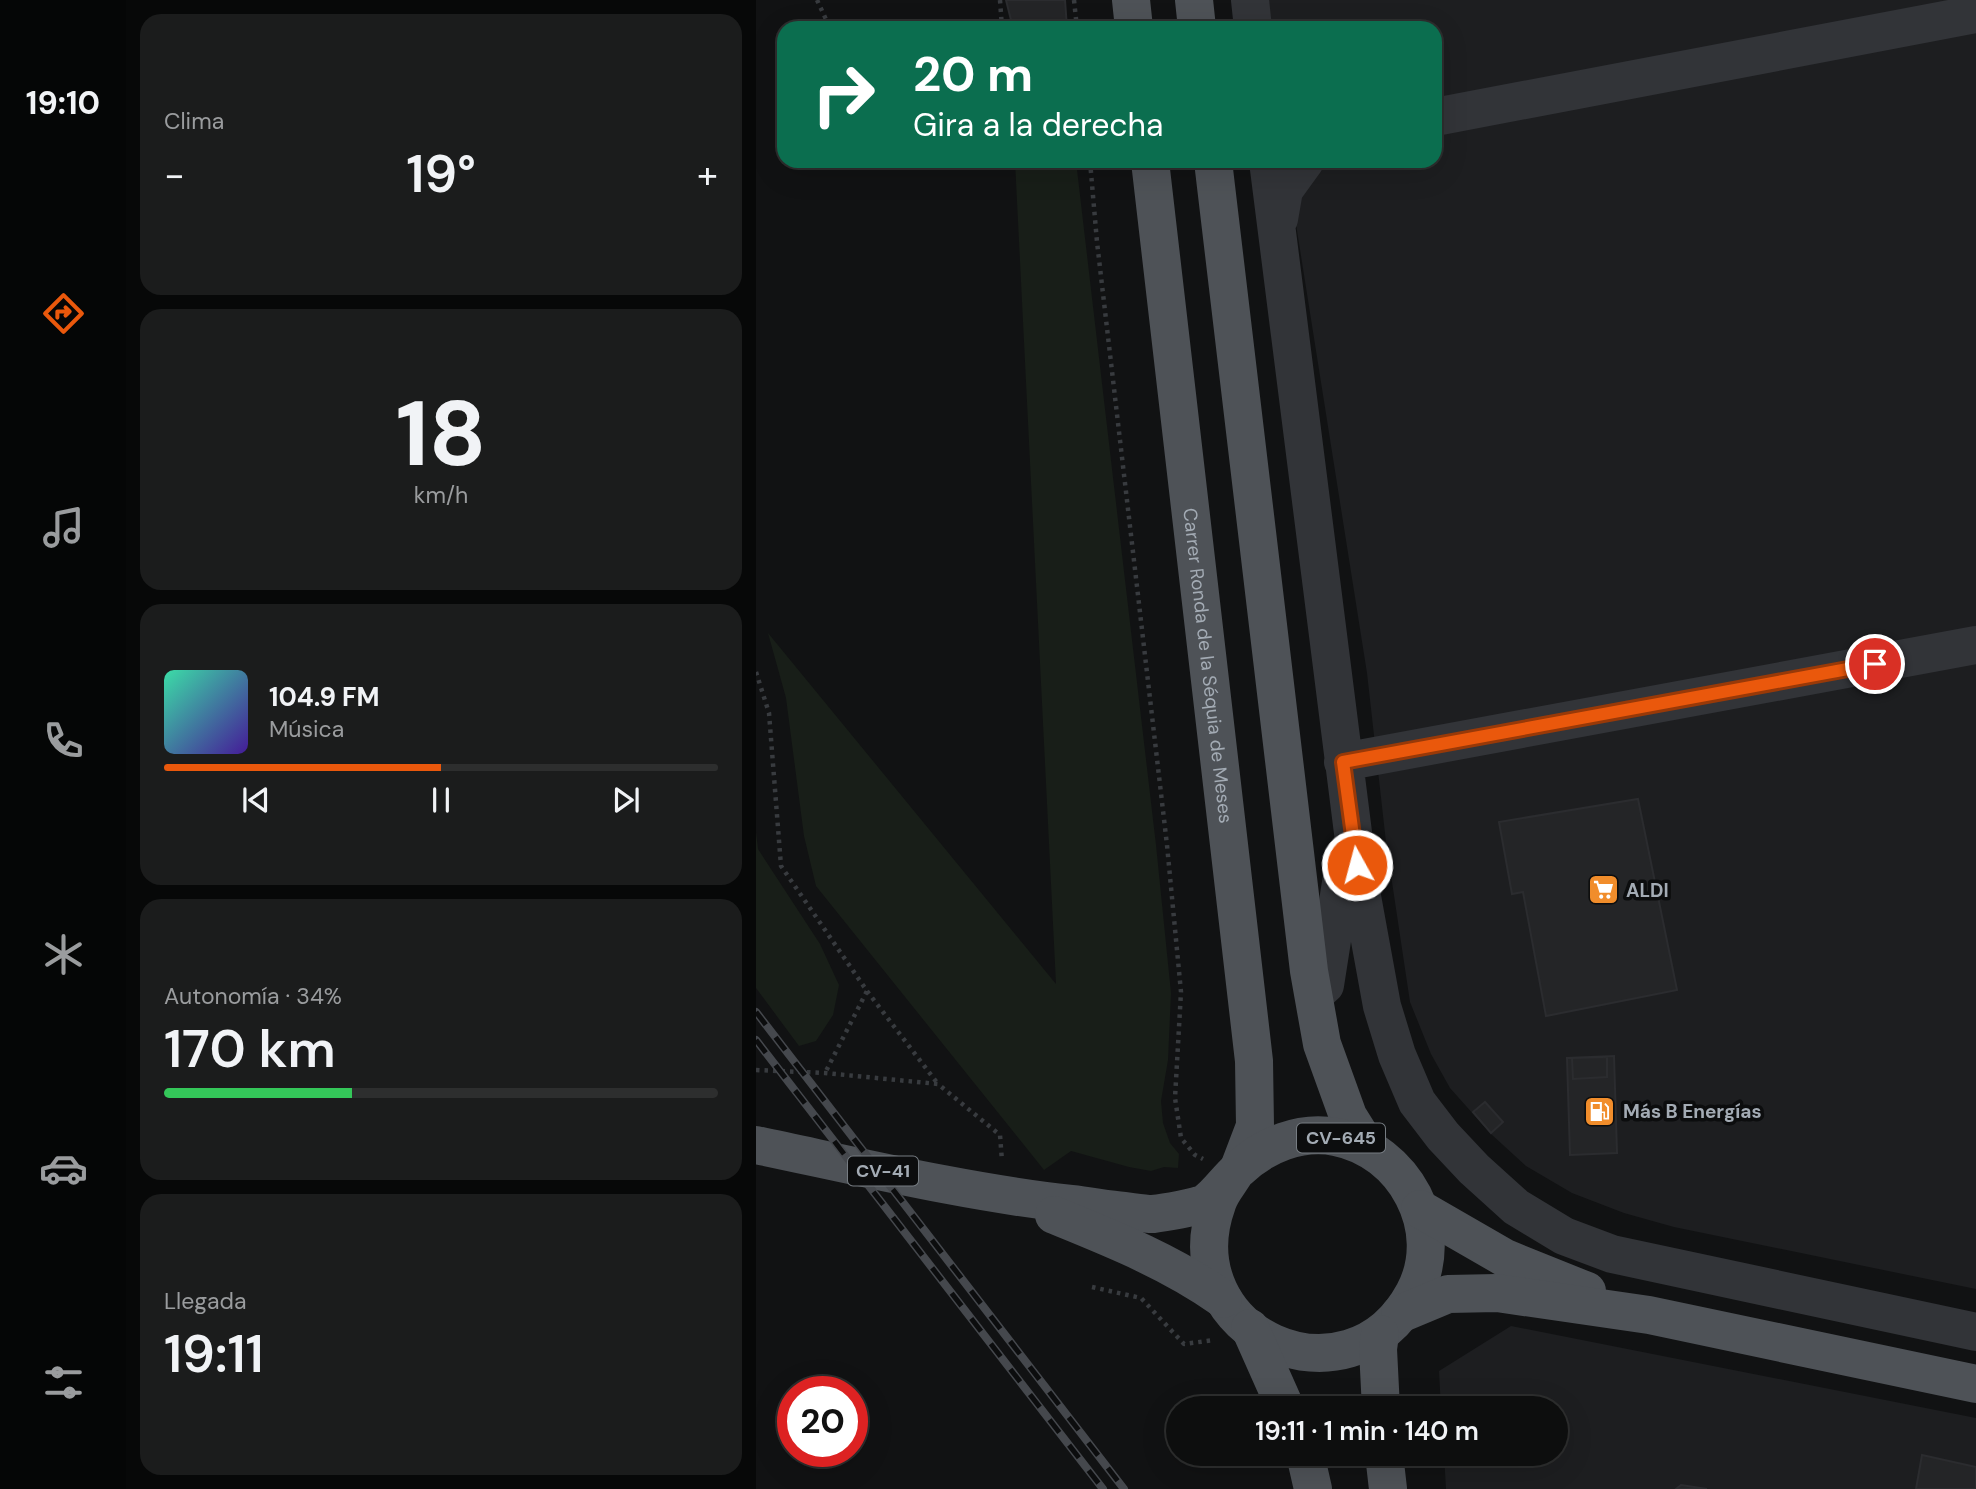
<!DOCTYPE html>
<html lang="es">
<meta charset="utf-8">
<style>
body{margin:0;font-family:"DM Sans",sans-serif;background:#1b1c1c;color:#f1f3f6;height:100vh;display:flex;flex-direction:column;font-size:26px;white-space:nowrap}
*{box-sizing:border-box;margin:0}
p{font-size:23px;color:#9a9c9e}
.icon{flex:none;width:38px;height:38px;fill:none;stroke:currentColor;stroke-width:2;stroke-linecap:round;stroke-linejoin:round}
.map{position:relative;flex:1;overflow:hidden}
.side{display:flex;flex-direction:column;gap:14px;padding:14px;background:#070808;width:630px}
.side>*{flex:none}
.guide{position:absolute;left:21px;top:21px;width:665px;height:147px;border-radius:21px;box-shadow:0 7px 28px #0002,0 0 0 2px #2d2e2e;background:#0b6e4f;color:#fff;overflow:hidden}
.speed{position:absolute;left:21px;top:1376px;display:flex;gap:14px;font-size:35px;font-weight:700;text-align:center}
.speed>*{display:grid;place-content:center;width:91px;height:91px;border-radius:50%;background:#0d0e0e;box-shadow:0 7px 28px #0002,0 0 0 2px #2d2e2e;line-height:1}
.speed .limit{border:10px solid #d22;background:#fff;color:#111}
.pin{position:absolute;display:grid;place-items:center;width:60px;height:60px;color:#fff;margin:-30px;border:4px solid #fff;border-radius:50%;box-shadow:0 2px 7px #0007}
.me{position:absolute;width:77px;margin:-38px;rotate:353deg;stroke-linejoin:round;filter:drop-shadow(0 0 5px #0008)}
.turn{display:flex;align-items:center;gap:24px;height:147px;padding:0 21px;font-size:32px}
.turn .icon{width:91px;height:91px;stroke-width:2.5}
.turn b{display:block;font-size:49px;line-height:60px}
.big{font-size:52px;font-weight:600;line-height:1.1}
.side .card{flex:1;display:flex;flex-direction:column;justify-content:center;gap:10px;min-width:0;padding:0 24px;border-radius:21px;background:#1b1c1c}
.side .dial{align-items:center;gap:0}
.dial b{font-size:91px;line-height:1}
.song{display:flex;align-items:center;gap:21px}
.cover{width:84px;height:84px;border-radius:10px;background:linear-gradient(135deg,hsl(160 70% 55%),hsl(260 70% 35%))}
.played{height:7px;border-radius:4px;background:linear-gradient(90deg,#ea580c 50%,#2d2e2e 50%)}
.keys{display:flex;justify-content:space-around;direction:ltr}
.heat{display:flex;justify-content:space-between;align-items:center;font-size:38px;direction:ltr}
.charge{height:10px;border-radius:5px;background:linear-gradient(90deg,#34c759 34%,#2d2e2e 0)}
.trip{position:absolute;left:410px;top:1396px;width:402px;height:70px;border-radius:35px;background:#0d0e0e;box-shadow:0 7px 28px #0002,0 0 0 2px #2d2e2e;font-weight:600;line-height:70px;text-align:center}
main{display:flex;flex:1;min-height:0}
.tab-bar{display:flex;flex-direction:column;width:126px;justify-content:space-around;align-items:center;background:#050606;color:#9a9c9e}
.tab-bar .icon{width:49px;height:49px}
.tab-bar .active{color:#ea580c}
.tab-bar b{font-size:32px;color:#f1f3f6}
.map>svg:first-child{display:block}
</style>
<main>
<nav class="tab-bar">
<b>19:10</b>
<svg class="icon active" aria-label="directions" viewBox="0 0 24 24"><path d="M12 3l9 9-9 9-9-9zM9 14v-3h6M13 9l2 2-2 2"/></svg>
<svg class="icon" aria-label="music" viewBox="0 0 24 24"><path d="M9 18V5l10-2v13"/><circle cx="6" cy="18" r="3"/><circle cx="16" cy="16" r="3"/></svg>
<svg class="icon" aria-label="phone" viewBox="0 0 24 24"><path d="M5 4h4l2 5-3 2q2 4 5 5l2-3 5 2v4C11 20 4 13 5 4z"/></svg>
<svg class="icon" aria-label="climate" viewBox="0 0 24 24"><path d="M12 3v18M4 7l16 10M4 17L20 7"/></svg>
<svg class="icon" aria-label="car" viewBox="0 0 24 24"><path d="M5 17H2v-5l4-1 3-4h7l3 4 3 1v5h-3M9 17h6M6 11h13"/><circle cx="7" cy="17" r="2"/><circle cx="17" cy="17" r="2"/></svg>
<svg class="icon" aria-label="filters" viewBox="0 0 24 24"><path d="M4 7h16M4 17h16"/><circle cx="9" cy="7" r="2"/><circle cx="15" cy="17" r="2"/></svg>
</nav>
<section class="side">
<div class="card"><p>Clima</p>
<div class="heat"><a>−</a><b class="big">19°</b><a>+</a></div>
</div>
<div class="card dial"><b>18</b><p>km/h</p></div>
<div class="card">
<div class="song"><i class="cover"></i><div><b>104.9 FM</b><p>Música</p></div></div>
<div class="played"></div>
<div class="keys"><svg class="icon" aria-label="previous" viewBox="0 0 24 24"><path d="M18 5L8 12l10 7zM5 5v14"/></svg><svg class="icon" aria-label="pause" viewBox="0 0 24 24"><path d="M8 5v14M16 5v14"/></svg><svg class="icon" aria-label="next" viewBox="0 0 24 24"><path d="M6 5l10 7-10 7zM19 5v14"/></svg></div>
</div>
<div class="card"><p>Autonomía · 34%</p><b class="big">170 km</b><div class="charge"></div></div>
<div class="card"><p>Llegada</p><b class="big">19:11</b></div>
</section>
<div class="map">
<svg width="1220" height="1489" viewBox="0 0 1220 1489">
<rect width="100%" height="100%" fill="#111213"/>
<path fill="#1d1e20" d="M504,0H1220V1289L918,1227L868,1213L816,1193L770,1166L735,1134L694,1088L675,1054L654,1002L630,842L611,673L530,161H679V28H509Z
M755,1326L1220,1418V1489H690L688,1454H800V1409H685L683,1371Z"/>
<path fill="#181e18" d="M259,161H320L400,845L415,993L412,1060L405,1101L407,1123L414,1143L423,1154L422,1168L408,1167L395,1171L373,1167L315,1151L288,1170L60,886L48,836L30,698L12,633L300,984Z
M0,832L2,849L64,944L83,985L77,1015L60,1041L43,1046L0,988Z"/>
<path fill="#242527" stroke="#2b2c2f" stroke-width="2" d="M250,0H309L311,28H254L255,20Z
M882,799L921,990L790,1016L767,892L756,894L743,822Z
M858,1056L861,1153L814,1155L811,1058Z
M851,1057V1077L817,1079L816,1058Z
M729,1102L747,1122L735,1133L717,1112Z
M1166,1455L1220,1467V1489H1160Z
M925,1485L951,1489H920Z"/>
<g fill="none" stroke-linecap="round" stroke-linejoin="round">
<path stroke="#383b3f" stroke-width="4.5" stroke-dasharray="3.5 5" stroke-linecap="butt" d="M61,0L74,28
M244,0L246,28
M318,0L321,28
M334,161L341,242L411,845L425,992L419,1098L425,1138L439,1155L447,1159
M0,672L13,713L25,866L111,991L69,1073
M111,991L182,1084
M0,1070L69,1073L182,1084L244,1135L246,1161
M336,1287L385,1298L428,1344L458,1340"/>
<path stroke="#323438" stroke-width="38" d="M494,0L497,28
M679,117L1220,14
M512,161L603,880L626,1006L641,1055L661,1102L687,1136L718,1169L760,1207L808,1236L856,1254L1220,1332
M523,219L528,190L549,161
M587,762L1220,645
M558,995L569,985L587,870L592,861"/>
<g stroke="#4e5257" stroke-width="38">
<path d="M375,0L378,28"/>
<path d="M438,0L441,28"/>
<path id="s1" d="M394,161L498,1061L499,1126L483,1168"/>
<path d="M457,161L553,971L566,1044L592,1116L612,1148"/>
<path d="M0,1145C105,1167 209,1192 315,1204C333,1206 350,1209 368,1211C377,1212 388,1214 397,1214C406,1213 443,1207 449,1203C462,1194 471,1179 483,1169C508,1145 545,1130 580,1137C648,1150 692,1229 658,1293C593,1414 414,1335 461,1204C464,1193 473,1183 479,1173"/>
<path d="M664,1209L749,1258L831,1291"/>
<path d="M298,1215C357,1239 415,1262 467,1299"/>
<path d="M644,1314L692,1294L741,1293L893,1315L1220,1384"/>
<path d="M494,1328L530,1409"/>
<path d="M624,1334L622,1349L625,1409"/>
<path d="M549,1454L557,1489"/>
<path d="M628,1454L632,1489"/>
</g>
<defs>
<path id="rail" d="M0,1012L368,1489
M0,1040L347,1489"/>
</defs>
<use href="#rail" stroke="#45484d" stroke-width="8"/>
<use href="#rail" stroke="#0c0d0e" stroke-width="5" stroke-dasharray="16" stroke-linecap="butt"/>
</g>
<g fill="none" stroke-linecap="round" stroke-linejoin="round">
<defs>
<path id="route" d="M601,865L587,762L1119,664"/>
</defs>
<use href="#route" stroke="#983908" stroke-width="18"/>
<use href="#route" stroke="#ea580c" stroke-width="12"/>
</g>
<defs>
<symbol id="supermarket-square" viewBox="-11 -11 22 22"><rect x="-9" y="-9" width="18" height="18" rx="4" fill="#f18d2b" stroke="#0c0d0e"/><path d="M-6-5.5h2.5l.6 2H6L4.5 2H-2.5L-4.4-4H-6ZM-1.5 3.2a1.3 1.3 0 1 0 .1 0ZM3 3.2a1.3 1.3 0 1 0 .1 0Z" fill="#fff"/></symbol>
<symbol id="fuel-square" viewBox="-11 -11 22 22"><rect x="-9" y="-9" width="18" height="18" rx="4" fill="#f18d2b" stroke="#0c0d0e"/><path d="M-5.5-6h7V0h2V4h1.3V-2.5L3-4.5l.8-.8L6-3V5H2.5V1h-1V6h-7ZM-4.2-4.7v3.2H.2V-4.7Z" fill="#fff"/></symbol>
</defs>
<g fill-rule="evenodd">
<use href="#supermarket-square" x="830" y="872" width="35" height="35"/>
<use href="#fuel-square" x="826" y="1094" width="35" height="35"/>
</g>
<g text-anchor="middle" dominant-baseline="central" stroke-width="7" stroke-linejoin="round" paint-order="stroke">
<g fill="#0c0d0e" stroke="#767c82" stroke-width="2">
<rect x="541" y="1123.5" width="88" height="29" rx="5"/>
<rect x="92" y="1156.5" width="70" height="29" rx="5"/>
</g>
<g font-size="18" font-weight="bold" fill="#a3abb4">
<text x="585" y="1138">CV-645</text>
<text x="127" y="1171">CV-41</text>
</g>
<g font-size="19" fill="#a3abb4" stroke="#0c0d0e">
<text stroke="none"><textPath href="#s1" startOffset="508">Carrer Ronda de la Séquia de Meses</textPath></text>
</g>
<g font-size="19" font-weight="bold" fill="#a3abb4" stroke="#0c0d0e" text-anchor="start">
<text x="870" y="890">ALDI</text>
<text x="867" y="1111">Más B Energías</text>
</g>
</g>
</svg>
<div class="speed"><div class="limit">20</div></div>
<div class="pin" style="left:1119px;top:664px;background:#d93025"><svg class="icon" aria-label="arrive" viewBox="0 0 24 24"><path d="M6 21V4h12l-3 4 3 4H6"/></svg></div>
<svg class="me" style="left:601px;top:865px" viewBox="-20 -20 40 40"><circle r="17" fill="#ea580c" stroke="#fff" stroke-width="3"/><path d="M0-11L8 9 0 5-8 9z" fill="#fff"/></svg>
<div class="trip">19:11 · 1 min · 140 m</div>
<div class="guide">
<div class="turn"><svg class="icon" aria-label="right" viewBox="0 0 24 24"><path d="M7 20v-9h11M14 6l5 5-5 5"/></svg><div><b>20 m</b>Gira a la derecha</div></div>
</div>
</div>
</main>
